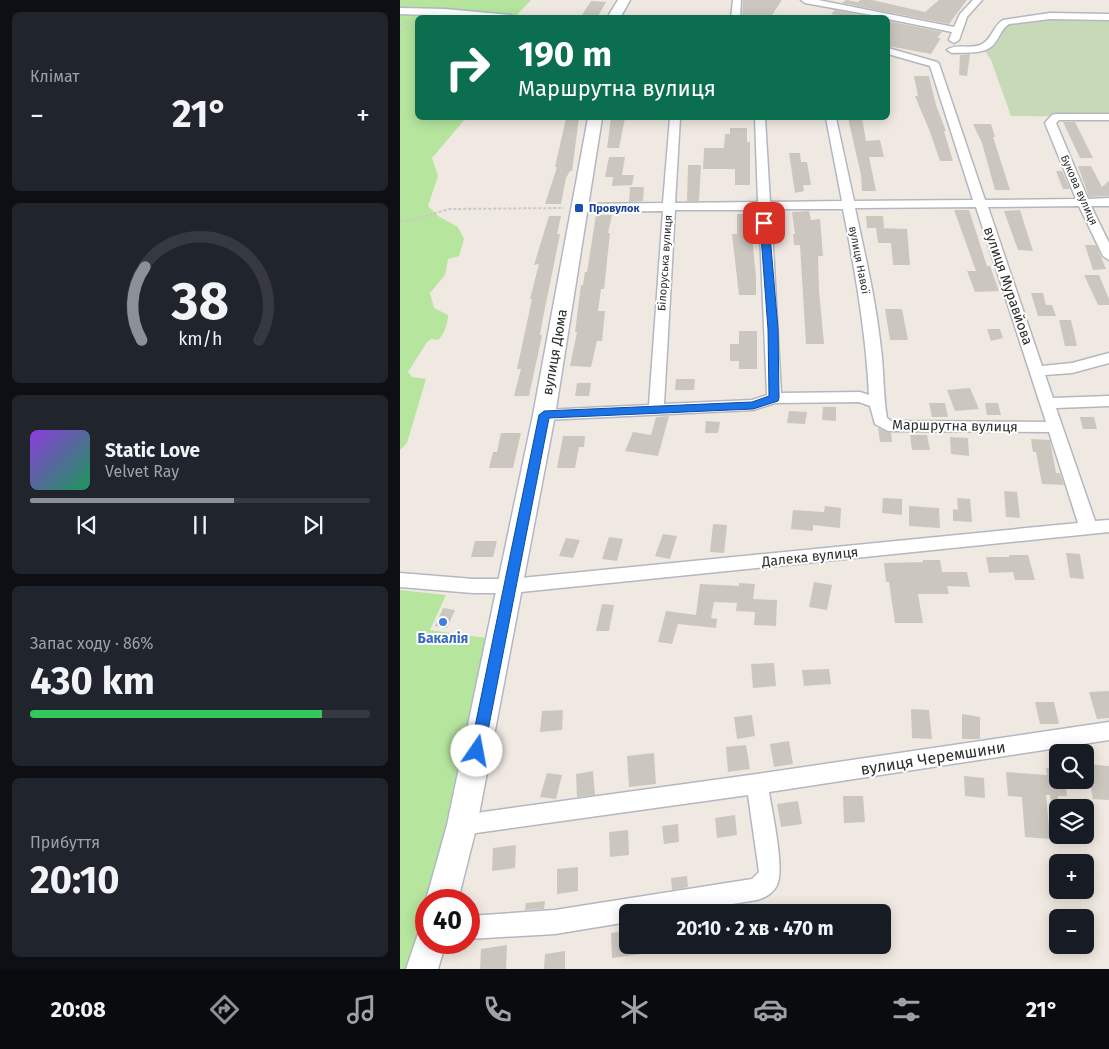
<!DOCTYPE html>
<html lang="uk">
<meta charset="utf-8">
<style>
body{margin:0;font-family:"Fira Sans",sans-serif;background:#20242c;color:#f1f3f6;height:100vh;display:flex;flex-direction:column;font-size:19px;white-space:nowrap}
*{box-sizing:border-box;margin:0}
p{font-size:16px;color:#9ea1a6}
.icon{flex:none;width:28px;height:28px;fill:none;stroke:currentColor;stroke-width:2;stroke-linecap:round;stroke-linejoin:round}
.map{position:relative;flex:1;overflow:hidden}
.drawer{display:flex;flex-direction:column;gap:12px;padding:12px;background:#0d0f14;width:400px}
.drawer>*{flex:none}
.top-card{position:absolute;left:15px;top:15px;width:475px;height:105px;border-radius:8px;box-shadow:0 2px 12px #0003;background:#0b6e4f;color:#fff;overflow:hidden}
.buttons{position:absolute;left:649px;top:744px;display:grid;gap:10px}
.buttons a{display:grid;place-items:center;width:45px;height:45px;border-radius:8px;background:#171b24;box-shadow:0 2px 12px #0003;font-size:25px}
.speed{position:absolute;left:15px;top:889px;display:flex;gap:10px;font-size:25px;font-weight:700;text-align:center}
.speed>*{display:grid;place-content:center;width:65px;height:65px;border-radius:50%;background:#171b24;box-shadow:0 2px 12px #0003;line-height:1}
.speed .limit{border:8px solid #d22;background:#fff;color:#111}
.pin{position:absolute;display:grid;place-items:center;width:42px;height:42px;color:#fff;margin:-21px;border-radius:10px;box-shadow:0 2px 8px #0006}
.me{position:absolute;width:55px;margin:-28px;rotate:12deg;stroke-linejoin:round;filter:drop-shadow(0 0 4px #0008)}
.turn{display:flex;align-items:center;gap:18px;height:105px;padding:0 20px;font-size:22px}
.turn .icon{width:65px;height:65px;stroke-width:2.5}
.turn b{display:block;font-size:35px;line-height:42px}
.big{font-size:38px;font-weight:700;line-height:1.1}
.drawer .tile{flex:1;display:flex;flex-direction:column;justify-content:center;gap:8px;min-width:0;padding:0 18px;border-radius:8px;background:#20242c}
.drawer .dial{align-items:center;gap:0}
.dial svg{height:130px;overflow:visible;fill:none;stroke:#363941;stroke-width:7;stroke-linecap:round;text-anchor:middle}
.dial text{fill:#f1f3f6;stroke:none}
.song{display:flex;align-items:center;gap:15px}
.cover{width:60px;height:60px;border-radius:8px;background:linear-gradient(135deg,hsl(270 70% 55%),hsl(150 70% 35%))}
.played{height:5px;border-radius:2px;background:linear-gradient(90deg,#8c9099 60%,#363941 60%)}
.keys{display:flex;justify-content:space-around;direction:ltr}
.heat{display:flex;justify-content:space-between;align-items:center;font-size:28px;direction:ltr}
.charge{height:8px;border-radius:4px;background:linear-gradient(90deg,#34c759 86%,#363941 0)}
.trip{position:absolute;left:219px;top:904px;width:272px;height:50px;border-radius:8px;background:#171b24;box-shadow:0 2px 12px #0003;font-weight:700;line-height:50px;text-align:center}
.tab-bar{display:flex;height:80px;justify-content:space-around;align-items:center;background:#090b0e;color:#9ea1a6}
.tab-bar .icon{width:35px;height:35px}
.tab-bar .current{color:#8c9099}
.tab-bar b{font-size:22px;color:#f1f3f6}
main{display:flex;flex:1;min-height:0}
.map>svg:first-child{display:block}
</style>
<main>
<section class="drawer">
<div class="tile"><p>Клімат</p>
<div class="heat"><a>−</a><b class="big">21°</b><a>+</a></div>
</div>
<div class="tile dial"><svg viewBox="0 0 100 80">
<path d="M14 69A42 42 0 1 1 86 69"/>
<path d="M14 69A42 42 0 0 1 16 24" stroke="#8c9099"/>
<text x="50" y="56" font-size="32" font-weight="700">38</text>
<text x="50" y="72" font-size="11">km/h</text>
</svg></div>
<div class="tile">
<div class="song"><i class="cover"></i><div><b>Static Love</b><p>Velvet Ray</p></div></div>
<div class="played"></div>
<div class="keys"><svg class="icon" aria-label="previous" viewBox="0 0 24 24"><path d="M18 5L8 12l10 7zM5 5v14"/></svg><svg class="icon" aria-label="pause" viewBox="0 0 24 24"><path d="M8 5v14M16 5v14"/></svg><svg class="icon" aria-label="next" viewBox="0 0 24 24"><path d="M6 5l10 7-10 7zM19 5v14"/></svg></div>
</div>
<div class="tile"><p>Запас ходу · 86%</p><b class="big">430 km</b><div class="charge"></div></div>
<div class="tile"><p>Прибуття</p><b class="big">20:10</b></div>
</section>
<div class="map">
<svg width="709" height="969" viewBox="0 0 709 969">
<rect width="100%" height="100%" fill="#efe9e1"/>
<path fill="#b6e59e" d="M0,0H131L115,17L18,18V118H66L32,158L38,176L28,206L38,216L58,227L64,239L59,256L48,259L45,275L30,293L34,308L48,315C48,323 44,335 38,340L31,339L27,342L8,372L12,377L26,379L7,443L0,450Z
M0,590L46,595L30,630L100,640L26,900V942L22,969H0Z"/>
<path fill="#c8d9b8" d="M709,17V117L611,116L591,60L583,48L600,26L617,20Z"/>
<path fill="#cbc7bf" d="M343,0H382L370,18L342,16Z
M446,0L458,2L460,0H472L525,12L539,0H567L549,24L442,3Z
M191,1L206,2L197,18H180Z
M435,10L475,18H452L431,14Z
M488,21L542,32L537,38H541L531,54L488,46Z
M570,54L567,76L559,75L560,55Z
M514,76H529L536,105L546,131H544L553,161H540L530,132L515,96H518Z
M166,118H179L172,171H170L166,178L161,204H145L157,167H155Z
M211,118H225L219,148H207Z
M448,118H462L466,141L480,140L484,157H469L476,191H462L461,175Z
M663,122H675L693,158H680Z
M573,124H591L595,137H593L610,190H595L582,143Z
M330,128H347V142H350V185H335V169H303L304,148H324L325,134H330Z
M389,153H400L401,162H407L411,185H403L404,191L395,193Z
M209,157H225L222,175H234L232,185L212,186L213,177H205Z
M288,165H301L299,201H287Z
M678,166H691L702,187L709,181V196L689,197Z
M656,171H662L670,189H663Z
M230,187H244L243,201L229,202Z
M554,210H569L587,266H590L599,291L575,292L567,271H576Z
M620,210L633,251L618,250L604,211Z
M409,211L411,220L420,219L423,256H418L419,291L424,344H406L400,245H394L393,234H395L392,212Z
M337,214H352L351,228L356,276V295H339L332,234H337Z
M196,215H212L208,233H210L204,289H201L198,311H205L202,341H197L191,367L170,366L177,332H175L181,285H183L185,272H187Z
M149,216H161L157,234H160L142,323L140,335H142L137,359L129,396H114L121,369H117L132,299H130L139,264L134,265Z
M466,216H483L484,228H467Z
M476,228L507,229L510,265H493L491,243H478Z
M685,245H696L706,269L693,270Z
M684,275H699L709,299V305H698Z
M631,293H643L646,305H652L656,316H638Z
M485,309H502L508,340H490Z
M659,320H671L677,346H665Z
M587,329H600L603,338L591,341Z
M339,331H357V369H339V361H330V344H339Z
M276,379H295L294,390H275Z
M177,383H191L189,396H175Z
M570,388L579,409L555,411L547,390Z
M529,403H545L548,417H532Z
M585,403H598L601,415H587Z
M423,407H436V421L422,420Z
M389,411L407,412L405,424L387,423Z
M269,416L258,456L225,451L233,432L251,435L256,417Z
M680,417H694L697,429H683Z
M306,421L320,422L318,433H305Z
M478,428L491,433L492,442H480Z
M101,433H121L113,468H89L93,452H97Z
M510,435H527L530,450H512Z
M163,436H185L184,447H179L175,468H157Z
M550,437L568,438L569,456L551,454Z
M631,439L650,440L656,473H660L664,485L642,484L636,452H633Z
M604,491L617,492L620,518L606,517Z
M483,498L502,499V515L482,513Z
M557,498L570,499L572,522L553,521V509L558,510Z
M425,506L441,508L440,528L413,525V531L391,529L393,510L424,512Z
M509,506L539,508L540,528L509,526Z
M313,524L327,525L324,553L310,552Z
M263,534L277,536L270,559L255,556Z
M209,537L223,539L217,561L202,559Z
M166,538L180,540L173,558L159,556Z
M75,541H97L93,557H71Z
M666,553L680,554L684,579L670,578Z
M609,555H628L635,580H615L613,572L589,573L586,557H609Z
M523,560H540L542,572H567L570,587L547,586L549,594H518L523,623H495L489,582H486L484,563L523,562Z
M414,582L432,585L427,610L409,607Z
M339,583L355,584L353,599L377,600L376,626L354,625L355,612L336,611L337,603L314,602L311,618L317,619L316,628L278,624L272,644L258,642L266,611L296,615L300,584L339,586Z
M202,604L214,605L209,631H196Z
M43,608L55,610L47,628L35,626Z
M374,663L376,686L353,688L351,664Z
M429,669L431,684L404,686L402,670Z
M709,691V718L697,719L689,692Z
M635,702H654L659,724H640Z
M511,709L529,710L532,739L512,738Z
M163,710L162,730L140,732L142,711Z
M562,714L580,717V739H562Z
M352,715L355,736L337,739L334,717Z
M389,741L393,764L374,767L370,744Z
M346,745L350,769L328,772L326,747Z
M254,753L256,784L229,787L227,756Z
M687,764L709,766V800L693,799Z
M646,768L658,769V780H665L667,796H658V802H651L650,795H646L650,839L625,837L622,797L608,796L606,772L647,775Z
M193,771L195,795L177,797L176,774Z
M147,773L162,775L156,799L140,797Z
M564,776L584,778L585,798L565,796Z
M443,796H463L465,822L444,823Z
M398,801L402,824L381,827L377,804Z
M335,815L337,835L317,838L315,818Z
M278,824L279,842L264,844L262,826Z
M228,830L229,855L210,857L209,832Z
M116,845L115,868L92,871L93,848Z
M178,867V891L157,894V869Z
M287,876L288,887L272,890L271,878Z
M145,901L144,909L125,910L126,903Z
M228,930V945H257V952L212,958L211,933Z
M107,945L106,969H80L81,949Z
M165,951V969H144L145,954Z"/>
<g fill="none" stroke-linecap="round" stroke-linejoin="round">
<defs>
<path id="street" d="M333,0H341L340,18H331Z
M401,0H418L554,27L560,14L573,0H582L567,17L559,40L554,43L549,40L552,32L488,19V18L405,3Z
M0,8L45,9L111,15L115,18L0,14Z
M650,13L709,14V20L650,19L609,24C601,29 600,37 594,44C585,55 565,52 552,53L547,50C556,43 572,50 582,44C592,39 593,26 603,20Z
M488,48L537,62L539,64L585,200L676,199L645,123L652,115L656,114H709V120H659L656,123L688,199L709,198V206H691L709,243V260L703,256L679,206L588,207L642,366L672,363L709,353V363L672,373L645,375L653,398L709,396V406L656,408L695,521L709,520V532L111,593H73L0,587V573L73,579H111L678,523L649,432L488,431L475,424L470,406L459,402L375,403L353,410L144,420L139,419L136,415L139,411L144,410L249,405L263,211L179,212L173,208L179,204L263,203L270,118H280L275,203L358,202L355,118H365L370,202L442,201L426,118H436L454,201L573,200L530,66L488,54ZM576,207L646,422L491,421L487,418C483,395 484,372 481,349C476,301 465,255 455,208ZM371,209H443C455,271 466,332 469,395L460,392L381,393ZM275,210H359L367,395L352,400L264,404Z
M709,722V740L369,792C372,812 386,873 376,887C372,894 364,898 357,900L283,912H228V922L155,934L69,939V916L155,910L352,879L359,872L348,795L62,835L54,832L51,825L54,818L62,815L357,774Z"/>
<path id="secondary" d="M218,0H230L220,18H207Z
M188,118H202L155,415L77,825L58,900H26L47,825L133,415Z
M26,927V942H46L38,969H6L19,931Z"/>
</defs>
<use href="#street" stroke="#b4b7c1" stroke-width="3"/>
<use href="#secondary" stroke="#b4b7c1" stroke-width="3"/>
<path stroke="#c9c9c9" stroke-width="1" stroke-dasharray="2.5 1" stroke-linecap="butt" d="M0,25L10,22
M0,32L10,23"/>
<path stroke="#c9c9c9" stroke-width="2" stroke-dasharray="3 2" stroke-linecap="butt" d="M0,220L7,221L50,209L164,208"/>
<use href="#street" fill="#fff" fill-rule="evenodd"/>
<use href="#secondary" fill="#fff" fill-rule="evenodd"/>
</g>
<path fill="#1a73e8" stroke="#114b97" d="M364,220L369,223L378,329L379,398L378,401L353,409L149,418L84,751L82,755L77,757L72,755L70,751L139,415L144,411L352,402L369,396L368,329L360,223Z"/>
<rect fill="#1a4fb4" stroke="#fff" stroke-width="2" x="174" y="203" width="10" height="10" rx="2.5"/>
<circle fill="#3f7fe0" stroke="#fff" stroke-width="2" cx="43" cy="622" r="5"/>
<g text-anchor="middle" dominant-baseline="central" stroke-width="4" stroke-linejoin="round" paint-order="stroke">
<g font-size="11" fill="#2e2e2e" stroke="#fff">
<text transform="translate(679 190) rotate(66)">Букова вулиця</text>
<text transform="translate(459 260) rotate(79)">вулиця Навої</text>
<text transform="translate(265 263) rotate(-86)">Білоруська вулиця</text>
</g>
<g font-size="11" font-weight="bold" fill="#164399" stroke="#fff" text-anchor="start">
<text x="189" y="208">Провулок</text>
</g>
<g font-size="14" fill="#2e2e2e" stroke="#fff">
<text transform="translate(608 286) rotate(71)">вулиця Муравйова</text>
<text transform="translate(155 352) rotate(-80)">вулиця Дюма</text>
<text transform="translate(555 426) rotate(1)">Маршрутна вулиця</text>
<text transform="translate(410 557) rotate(-6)">Далека вулиця</text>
</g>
<g font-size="14" font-weight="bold" fill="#366cbe" stroke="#fff">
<text x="43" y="638">Бакалія</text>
</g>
<g font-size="16" fill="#2e2e2e" stroke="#fff">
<text transform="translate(533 758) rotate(-9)">вулиця Черемшини</text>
</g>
</g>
</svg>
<div class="buttons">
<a><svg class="icon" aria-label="search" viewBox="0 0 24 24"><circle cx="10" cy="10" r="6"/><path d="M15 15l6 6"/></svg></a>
<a><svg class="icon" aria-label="layers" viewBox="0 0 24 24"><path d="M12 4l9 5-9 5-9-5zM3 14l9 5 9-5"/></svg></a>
<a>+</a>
<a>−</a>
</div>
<div class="speed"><div class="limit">40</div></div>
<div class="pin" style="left:364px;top:223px;background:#d93025"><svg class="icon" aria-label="arrive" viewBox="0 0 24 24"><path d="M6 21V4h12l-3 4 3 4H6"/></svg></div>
<svg class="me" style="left:77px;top:751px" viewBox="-20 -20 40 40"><circle r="19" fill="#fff"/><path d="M0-13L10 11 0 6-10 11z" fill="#1a73e8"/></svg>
<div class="trip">20:10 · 2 хв · 470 m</div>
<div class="top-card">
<div class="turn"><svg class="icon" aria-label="right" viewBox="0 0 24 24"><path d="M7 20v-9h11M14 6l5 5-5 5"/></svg><div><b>190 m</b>Маршрутна вулиця</div></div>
</div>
</div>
</main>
<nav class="tab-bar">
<b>20:08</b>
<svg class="icon current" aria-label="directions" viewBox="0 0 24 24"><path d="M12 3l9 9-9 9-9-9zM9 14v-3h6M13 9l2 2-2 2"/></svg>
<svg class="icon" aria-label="music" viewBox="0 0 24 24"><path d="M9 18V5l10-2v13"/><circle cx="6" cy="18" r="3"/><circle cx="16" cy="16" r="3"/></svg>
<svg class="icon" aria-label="phone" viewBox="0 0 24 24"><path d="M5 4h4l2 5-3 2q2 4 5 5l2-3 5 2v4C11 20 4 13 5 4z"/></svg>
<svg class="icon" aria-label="climate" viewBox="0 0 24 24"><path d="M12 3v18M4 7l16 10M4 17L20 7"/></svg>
<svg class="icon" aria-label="car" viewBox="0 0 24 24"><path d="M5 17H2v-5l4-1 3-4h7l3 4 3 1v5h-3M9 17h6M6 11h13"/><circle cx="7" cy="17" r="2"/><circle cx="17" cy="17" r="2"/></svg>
<svg class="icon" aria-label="filters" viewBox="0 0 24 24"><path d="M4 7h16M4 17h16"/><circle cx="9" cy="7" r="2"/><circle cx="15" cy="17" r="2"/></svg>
<b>21°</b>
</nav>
